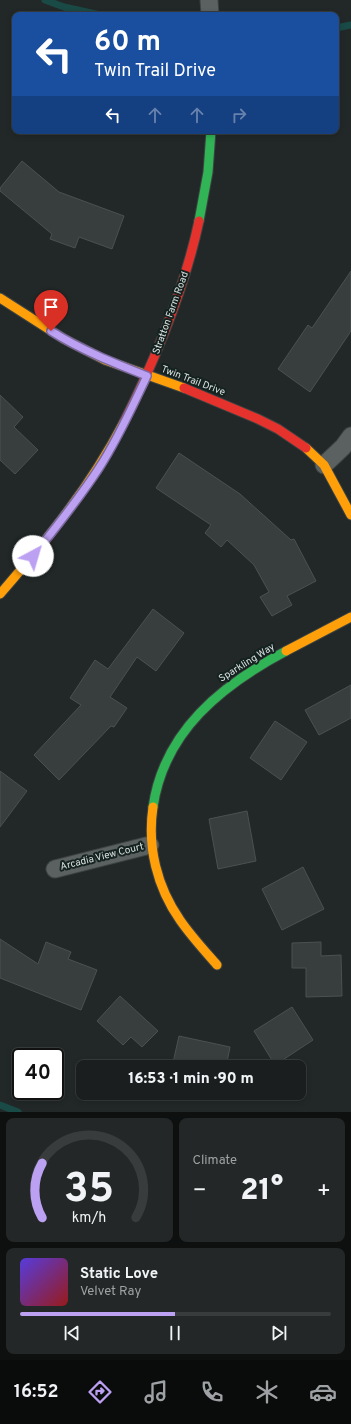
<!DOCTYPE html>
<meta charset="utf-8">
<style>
body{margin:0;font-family:Overpass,sans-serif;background:#232727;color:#f1f3f6;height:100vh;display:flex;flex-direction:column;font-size:15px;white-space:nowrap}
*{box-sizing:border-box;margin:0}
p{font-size:13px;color:#9fa2a4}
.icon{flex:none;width:22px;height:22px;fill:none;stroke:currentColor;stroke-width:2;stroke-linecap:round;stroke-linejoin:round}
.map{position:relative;height:1112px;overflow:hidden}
.details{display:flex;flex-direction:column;gap:6px;padding:6px;background:#0e1010;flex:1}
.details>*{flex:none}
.hud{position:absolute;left:12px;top:12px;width:327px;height:122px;border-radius:8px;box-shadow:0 2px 6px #0003,0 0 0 1px #383c3c;background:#1a4fa0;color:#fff;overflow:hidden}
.speed{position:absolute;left:12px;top:1048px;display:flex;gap:8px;font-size:20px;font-weight:700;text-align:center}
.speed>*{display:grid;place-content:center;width:52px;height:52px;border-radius:50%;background:#1a1e1e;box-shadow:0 2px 6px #0003,0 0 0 1px #383c3c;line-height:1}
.speed .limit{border:2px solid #111;border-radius:6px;background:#fff;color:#111}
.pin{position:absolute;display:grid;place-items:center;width:34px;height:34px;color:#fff;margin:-41px -17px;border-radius:50% 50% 50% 0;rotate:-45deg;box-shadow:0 0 4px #0007}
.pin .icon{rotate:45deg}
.me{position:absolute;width:44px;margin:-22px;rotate:39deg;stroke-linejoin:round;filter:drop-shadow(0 0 3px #0008)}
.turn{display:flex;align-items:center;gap:14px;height:84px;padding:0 16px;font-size:18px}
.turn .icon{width:52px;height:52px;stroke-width:2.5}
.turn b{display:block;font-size:28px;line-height:34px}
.lanes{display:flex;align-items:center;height:38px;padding:0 16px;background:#0003;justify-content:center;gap:20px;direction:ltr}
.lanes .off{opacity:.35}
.big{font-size:30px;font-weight:800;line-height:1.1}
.details .card{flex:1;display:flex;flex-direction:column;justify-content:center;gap:6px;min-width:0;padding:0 14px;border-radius:8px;background:#232727}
.details .dial{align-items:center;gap:0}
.dial svg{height:104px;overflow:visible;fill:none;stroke:#383c3c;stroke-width:7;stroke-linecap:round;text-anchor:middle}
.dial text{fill:#f1f3f6;stroke:none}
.song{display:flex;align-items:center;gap:12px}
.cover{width:48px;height:48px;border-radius:6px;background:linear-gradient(135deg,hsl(250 70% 55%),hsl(0 70% 35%))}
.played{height:4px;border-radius:2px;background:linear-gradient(90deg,#bca0f2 50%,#383c3c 50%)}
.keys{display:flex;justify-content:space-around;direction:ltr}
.heat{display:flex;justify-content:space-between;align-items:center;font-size:22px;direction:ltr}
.details .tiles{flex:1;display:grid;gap:6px;grid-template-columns:1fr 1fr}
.card:last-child{grid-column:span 2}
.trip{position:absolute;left:76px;top:1060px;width:230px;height:40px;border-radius:8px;background:#1a1e1e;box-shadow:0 2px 6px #0003,0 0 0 1px #383c3c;font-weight:800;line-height:40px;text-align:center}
.menu{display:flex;height:64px;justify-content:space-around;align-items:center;background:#0a0c0c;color:#9fa2a4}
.menu .icon{width:28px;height:28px}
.menu .active{color:#bca0f2}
.menu b{font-size:18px;color:#f1f3f6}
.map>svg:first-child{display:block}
</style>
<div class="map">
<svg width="351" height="1112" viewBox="0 0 351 1112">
<rect width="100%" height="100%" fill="#222828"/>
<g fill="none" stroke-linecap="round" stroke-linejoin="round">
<path stroke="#1a4a46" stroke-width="7" d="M45,0L64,7L100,15
M336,28L351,25
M0,1105L18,1112"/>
</g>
<path fill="#383e3e" stroke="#4b5150" d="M22,161L59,192L124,216L112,249L79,237L75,248L50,239L52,234L0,191V188Z
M351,271V331L310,392L278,369L308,325L312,328Z
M0,395L23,417L14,427L38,450L15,474L0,460Z
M179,453L240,494L291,540L294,539L316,581L287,596L292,605L272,616L260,597L269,592L254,565L227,540L221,547L205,533L211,525L156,488Z
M153,609L184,633L156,671L137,657L110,697L127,708L114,727L111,726L59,780L34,755L81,705L70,698L95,660L108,669Z
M351,685V718L319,735L305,710Z
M275,721L307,742L281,780L250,758Z
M0,771L27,791L0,827Z
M247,811L256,861L218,869L209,819Z
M303,867L324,909L282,930L262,889Z
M0,939L38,964L46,942L71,952L68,959L97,970L81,1010L0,978Z
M321,942V956L341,955L342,996L306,997V968H292V943Z
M120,996L158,1031L142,1047L131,1037L123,1045L97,1021Z
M292,1007L313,1040L275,1065L254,1031Z
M179,1036L230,1047L226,1067H172Z"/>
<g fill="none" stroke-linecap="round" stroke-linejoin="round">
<defs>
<path id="street" d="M209,0L210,15
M324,465L343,447L351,436
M55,869L150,845"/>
<path id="fast" d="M199,221L208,172L211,131
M153,807C164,731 222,685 286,651"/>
<path id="slow" d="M0,298L64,339L105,360L184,388
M306,448L324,465L351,515
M0,594C47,540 91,486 124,422
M286,651L351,617
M153,807C147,847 157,887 180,920C191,936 204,950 217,965"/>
<path id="jam" d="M184,388L258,419L278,429L306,448
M124,422C156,358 184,291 199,221"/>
</defs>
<use href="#street" stroke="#3c4342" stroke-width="19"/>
<use href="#fast" stroke="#3c4342" stroke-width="11"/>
<use href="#slow" stroke="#3c4342" stroke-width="11"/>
<use href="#jam" stroke="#3c4342" stroke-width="11"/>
<use href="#street" stroke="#5b6160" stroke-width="17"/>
<use href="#fast" stroke="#30b455" stroke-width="9"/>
<use href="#slow" stroke="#ff9f0a" stroke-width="9"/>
<use href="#jam" stroke="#e5322d" stroke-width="9"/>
</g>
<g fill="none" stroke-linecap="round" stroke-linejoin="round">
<defs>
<path id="route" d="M33,556C56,527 79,499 99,468C118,439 132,407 147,376C114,363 81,350 51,331"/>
</defs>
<use href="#route" stroke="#7a689d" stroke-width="10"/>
<use href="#route" stroke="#bca0f2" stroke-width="7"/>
</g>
<g text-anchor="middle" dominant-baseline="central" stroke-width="4" stroke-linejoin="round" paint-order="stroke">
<g font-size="10" fill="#dae2e1" stroke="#142220">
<text transform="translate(171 313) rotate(-70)">Stratton Farm Road</text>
<text transform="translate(193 381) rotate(21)">Twin Trail Drive</text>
<text transform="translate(247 663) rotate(-32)">Sparkling Way</text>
<text transform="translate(102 857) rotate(-14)">Arcadia View Court</text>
</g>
</g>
</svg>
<div class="speed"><div class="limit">40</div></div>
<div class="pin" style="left:51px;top:331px;background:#d93025"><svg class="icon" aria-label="arrive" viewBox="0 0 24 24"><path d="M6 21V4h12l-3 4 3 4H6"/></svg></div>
<svg class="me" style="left:33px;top:556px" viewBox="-20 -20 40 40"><circle r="19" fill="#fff"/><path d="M0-13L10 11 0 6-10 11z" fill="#bca0f2"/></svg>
<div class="trip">16:53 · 1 min · 90 m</div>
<div class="hud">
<div class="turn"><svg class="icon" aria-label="left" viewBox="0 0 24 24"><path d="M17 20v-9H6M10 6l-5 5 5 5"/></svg><div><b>60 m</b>Twin Trail Drive</div></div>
<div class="lanes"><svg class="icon" aria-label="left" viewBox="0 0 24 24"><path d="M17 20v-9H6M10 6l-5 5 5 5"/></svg><svg class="icon off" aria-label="ahead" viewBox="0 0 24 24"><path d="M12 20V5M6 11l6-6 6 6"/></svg><svg class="icon off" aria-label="ahead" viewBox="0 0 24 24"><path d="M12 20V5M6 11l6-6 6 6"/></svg><svg class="icon off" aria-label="right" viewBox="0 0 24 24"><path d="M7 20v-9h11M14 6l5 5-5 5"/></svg></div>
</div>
</div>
<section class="details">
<div class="tiles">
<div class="card dial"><svg viewBox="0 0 100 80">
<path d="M14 69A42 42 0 1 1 86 69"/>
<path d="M14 69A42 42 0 0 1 14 27" stroke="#bca0f2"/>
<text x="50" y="56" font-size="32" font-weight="700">35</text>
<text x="50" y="72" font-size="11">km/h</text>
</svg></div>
<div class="card"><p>Climate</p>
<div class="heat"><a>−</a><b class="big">21°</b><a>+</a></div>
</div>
<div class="card">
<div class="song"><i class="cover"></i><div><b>Static Love</b><p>Velvet Ray</p></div></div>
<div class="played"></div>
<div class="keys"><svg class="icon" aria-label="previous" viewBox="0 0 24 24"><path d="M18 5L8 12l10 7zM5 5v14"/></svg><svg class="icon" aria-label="pause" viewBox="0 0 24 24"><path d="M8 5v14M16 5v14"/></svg><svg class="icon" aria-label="next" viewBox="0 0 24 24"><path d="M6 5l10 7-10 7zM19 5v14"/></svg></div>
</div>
</div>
</section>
<nav class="menu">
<b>16:52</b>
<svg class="icon active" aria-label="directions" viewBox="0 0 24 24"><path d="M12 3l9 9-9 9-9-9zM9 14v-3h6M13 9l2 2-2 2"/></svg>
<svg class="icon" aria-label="music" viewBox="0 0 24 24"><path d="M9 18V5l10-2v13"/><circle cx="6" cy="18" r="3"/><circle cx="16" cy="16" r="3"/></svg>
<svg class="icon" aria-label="phone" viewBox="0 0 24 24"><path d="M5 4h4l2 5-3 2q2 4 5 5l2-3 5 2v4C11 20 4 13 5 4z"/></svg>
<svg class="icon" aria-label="climate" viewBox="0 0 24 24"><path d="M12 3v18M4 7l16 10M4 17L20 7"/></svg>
<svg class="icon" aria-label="car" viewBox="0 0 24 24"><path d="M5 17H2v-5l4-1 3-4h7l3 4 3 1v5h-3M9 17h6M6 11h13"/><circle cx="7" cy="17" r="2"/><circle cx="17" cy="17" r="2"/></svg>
</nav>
